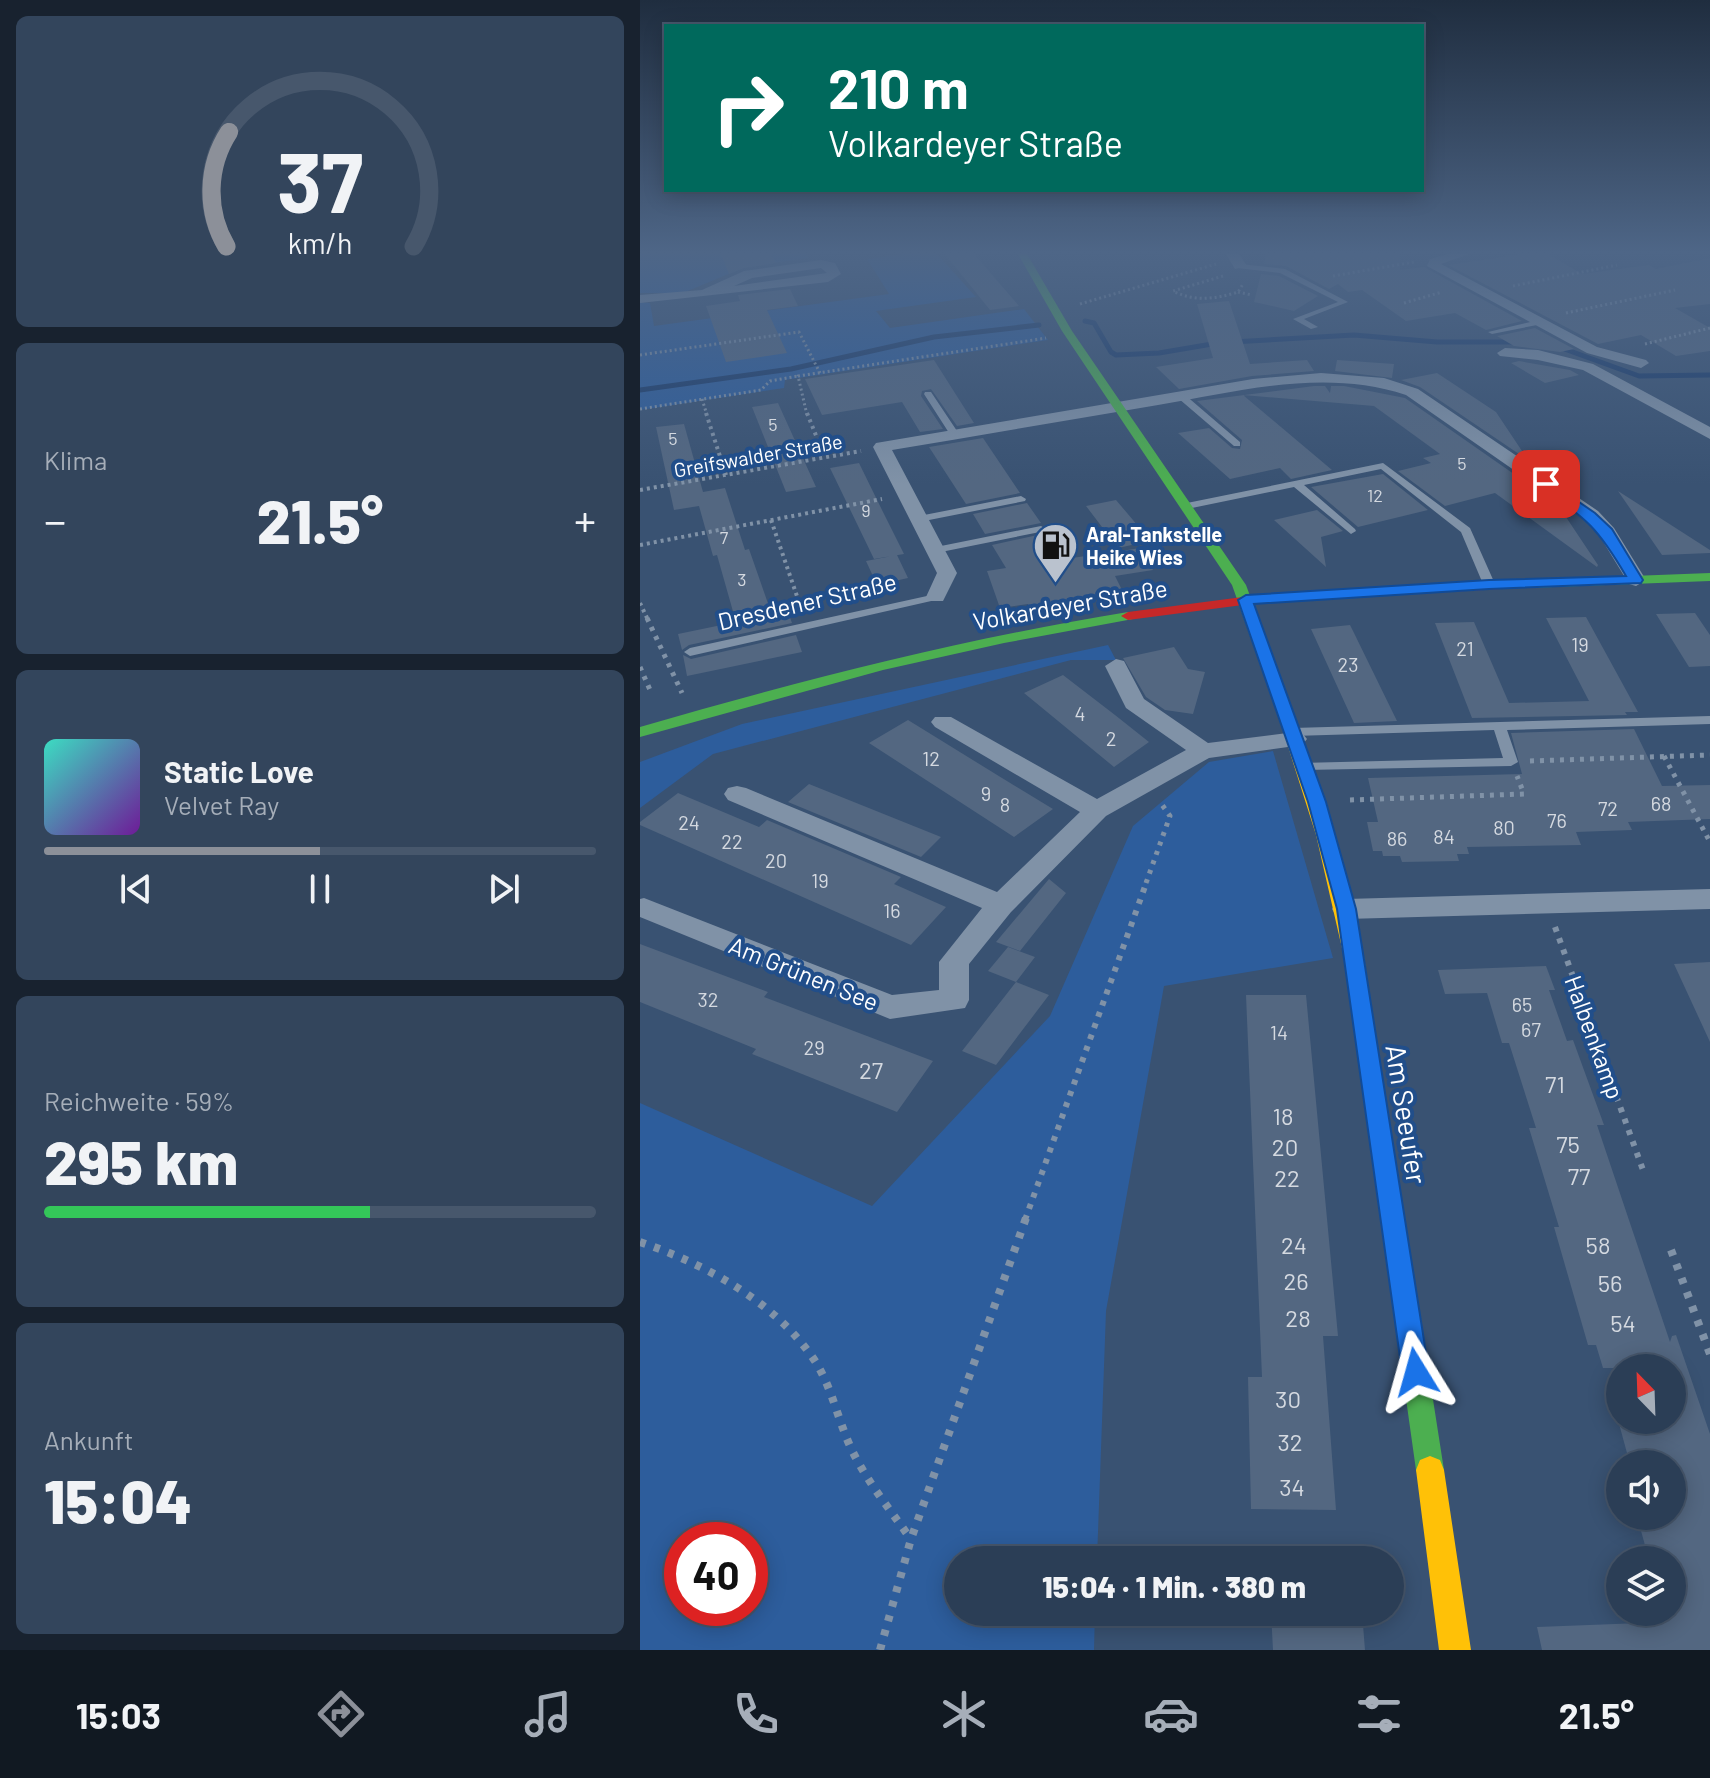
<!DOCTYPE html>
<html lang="de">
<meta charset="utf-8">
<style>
body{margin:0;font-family:Barlow,sans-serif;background:#33455c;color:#f1f3f6;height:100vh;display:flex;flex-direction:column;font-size:30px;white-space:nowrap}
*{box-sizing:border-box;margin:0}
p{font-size:26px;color:#a6aeb9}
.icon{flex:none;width:44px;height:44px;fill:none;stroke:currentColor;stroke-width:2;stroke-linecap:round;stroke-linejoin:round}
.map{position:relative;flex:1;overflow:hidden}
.panel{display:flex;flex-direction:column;gap:16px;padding:16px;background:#18222f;width:640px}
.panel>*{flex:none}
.hud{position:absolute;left:24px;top:24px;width:760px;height:168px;border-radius:0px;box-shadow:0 4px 20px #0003,0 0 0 2px #47576c;background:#00695c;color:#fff;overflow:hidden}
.needle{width:52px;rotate:337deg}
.buttons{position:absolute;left:966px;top:1354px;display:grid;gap:16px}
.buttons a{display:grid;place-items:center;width:80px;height:80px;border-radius:50%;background:#2b3e56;box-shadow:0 4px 20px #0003,0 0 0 2px #47576c;font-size:40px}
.speed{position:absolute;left:24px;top:1522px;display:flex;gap:16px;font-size:40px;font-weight:700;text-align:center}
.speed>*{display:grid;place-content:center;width:104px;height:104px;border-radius:50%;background:#2b3e56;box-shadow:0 4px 20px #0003,0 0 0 2px #47576c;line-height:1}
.speed .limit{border:12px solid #d22;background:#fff;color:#111}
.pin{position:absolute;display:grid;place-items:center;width:68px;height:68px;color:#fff;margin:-34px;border-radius:16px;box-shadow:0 4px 12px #0006}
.me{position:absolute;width:88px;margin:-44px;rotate:352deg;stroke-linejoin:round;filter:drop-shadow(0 0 6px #0008)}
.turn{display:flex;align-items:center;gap:28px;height:168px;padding:0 32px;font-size:36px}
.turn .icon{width:104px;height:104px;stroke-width:2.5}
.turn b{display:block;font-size:56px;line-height:68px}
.big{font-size:60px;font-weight:800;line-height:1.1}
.panel .tile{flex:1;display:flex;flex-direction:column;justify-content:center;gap:12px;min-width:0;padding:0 28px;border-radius:12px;background:#33455c}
.panel .dial{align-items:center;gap:0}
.dial svg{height:208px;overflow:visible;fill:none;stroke:#47576c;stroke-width:7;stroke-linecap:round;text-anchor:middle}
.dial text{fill:#f1f3f6;stroke:none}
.song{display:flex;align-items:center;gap:24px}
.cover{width:96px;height:96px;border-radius:12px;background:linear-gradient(135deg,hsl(170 70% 55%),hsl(280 70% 35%))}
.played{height:8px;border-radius:4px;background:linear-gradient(90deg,#8c9099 50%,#47576c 50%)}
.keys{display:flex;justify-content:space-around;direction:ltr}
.heat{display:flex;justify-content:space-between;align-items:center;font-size:44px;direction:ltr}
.charge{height:12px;border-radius:6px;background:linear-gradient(90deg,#34c759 59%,#47576c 0)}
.trip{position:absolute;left:304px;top:1546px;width:460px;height:80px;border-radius:40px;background:#2b3e56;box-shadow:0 4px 20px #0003,0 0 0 2px #47576c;font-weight:800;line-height:80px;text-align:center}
.tab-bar{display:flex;height:128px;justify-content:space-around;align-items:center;background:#111922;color:#a6aeb9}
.tab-bar .icon{width:56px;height:56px}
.tab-bar .current{color:#8c9099}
.tab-bar b{font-size:36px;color:#f1f3f6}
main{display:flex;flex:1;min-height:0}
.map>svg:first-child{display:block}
</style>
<main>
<section class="panel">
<div class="tile dial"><svg viewBox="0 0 100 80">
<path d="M14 69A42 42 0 1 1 86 69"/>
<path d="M14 69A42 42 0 0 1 15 25" stroke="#8c9099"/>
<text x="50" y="56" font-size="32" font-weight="700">37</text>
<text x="50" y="72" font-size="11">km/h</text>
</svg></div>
<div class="tile"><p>Klima</p>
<div class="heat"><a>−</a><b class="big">21.5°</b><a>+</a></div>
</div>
<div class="tile">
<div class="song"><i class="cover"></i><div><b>Static Love</b><p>Velvet Ray</p></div></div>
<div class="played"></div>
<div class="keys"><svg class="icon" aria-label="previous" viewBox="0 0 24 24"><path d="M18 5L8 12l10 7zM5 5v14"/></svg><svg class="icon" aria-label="pause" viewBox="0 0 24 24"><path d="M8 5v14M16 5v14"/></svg><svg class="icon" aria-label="next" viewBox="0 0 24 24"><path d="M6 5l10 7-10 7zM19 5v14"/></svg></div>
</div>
<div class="tile"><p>Reichweite · 59%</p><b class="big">295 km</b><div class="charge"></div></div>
<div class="tile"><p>Ankunft</p><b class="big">15:04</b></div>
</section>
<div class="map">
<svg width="1070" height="1650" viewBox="0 0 1070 1650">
<rect width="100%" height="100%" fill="#395272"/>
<path fill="#2d5d9c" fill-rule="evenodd" d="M0,254H166L168,258L105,267L43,293H0Z
M264,254H297L336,297L236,311L250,328L384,309L408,340L145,380L144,388L0,410V302L10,303L14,326L249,294L227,259Z
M468,645L476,660H431L73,754L0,808V762L102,724Z
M633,751L693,958L524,986L466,1311L457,1560H318V1612H455L454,1650H0V1103L232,1206L410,1016L493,826L569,762ZM110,1540V1608H42V1540Z"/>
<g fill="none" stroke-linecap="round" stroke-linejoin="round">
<path stroke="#1a3b6a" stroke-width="5" d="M445,321L454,323L471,352L476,355L519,353L578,343
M592,342L714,335L797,342H877
M919,347L999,376L1070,375
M0,390L151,369L294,337L399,325"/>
</g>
<path fill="#536781" d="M81,254H131L136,263L104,268L89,274Z
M305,254H334L379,306L350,310Z
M626,254H760V270L784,267L882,321L846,330L815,313L766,321L722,290L708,292L698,284L689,289L646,266L624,264Z
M883,254H908L942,274L1009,265L1016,269L1070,258V304L1035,308L1070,328V351L1036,356L1001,335L958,344L808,265Z
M621,274L639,276L678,296L654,311L614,302Z
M150,289L158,306L127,310L147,353L86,362L66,306L100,301L98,295Z
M589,301L610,364L667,360L674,371L612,376L539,389L516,367L573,358L557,304Z
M895,328L934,349L920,352L874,346L857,336Z
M294,360L334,423L317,426L291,389L282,391L281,396L303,429L280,432L262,402L182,415L165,379Z
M697,360L754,364L752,378L695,371Z
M879,361L930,370L939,375L905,383L871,363Z
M797,373L856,412L888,460L780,387L761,380Z
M674,386H685L690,393L691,386H704L765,398L918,505L958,565L957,567L855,493L805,506L758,471L791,463L783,458L800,454L734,406L603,395L692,470L651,479L640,468L590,479L538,433L569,428L592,448L600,449L602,440L557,401Z
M138,403L176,487L146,492L112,407Z
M44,424L63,492L85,488L105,550L109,549L132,615L148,612L152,623L49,645L42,650L38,634L96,622L77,555L73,556L59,506L34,510L16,427Z
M343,438L380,493L326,504L289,447Z
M219,463L243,512L264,554L234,559L190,468Z
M743,474L788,510L718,527L671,487Z
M978,491L1070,550V553L1022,555Z
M476,500L493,520L510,541L478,548L446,506Z
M387,503L401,523L345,534L333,514Z
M677,510L703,531L681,537L686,567L634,520Z
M407,533L425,559L501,548L513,570L475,576L484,594L390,609L388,604L360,608L347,571L366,568L352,545Z
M257,555L268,578L237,585L226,561Z
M1055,613L1070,635V666L1049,667L1016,614Z
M946,617L998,712H985L987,715L832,718L795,623L834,622L869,703L949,701L906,618Z
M710,625L714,633L757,721L714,723L671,629Z
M156,635L162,652L47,676L43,655L51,659Z
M534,647L548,669L565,672L553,714L525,710L506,697L483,658Z
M423,675L475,715L509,742L474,767L384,693Z
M268,720L362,778L413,809L374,837L229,743Z
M994,729L1022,786L1070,785V819L988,822L992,830L936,832L941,845L827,847L829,854H817L819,861L762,862L760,856H743L742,851H733L727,822H738L728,778L882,774L871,733Z
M169,784L301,837L281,857L148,802Z
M38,793L119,827L127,820L261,877L254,884L306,907L271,945L0,825V822Z
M409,879L426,893L380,951L356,942Z
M0,944L128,992L124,997L293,1061L257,1112L112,1054L116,1049L0,1002Z
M368,947L395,957L376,982L348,971Z
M1070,962V1042L1034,964Z
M906,966L915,990H909L927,1041L933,1040L964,1125H957L1030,1342L1032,1336L1036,1335L1070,1434V1650H902L897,1627L1027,1622L1024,1612H1032V1560H1009L997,1516H1032V1464H990L978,1420H1032V1368H963L956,1345H948L914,1227H919L889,1128H896L869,1043H862L847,993L805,994L798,970Z
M376,982L409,995L356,1065L322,1051Z
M606,995H666L698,1336H683L696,1510L611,1509L608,1377H622Z
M631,1612H722L725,1650H633Z"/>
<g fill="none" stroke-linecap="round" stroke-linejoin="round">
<path stroke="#8092a7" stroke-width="3" stroke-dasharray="2 3" stroke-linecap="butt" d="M583,276L533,291C554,302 576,299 598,292L603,284
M693,276L774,262
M873,286L977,265
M598,292L612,295
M764,303L802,292
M440,304L576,264
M926,313L1035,290
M1005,344L1070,328
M0,355L159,332L180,373
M62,399L67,415
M0,409L121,390L130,381L158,376
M167,415L158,376L406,338"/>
<path stroke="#8092a7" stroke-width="4" stroke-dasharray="3 4" stroke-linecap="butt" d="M66,413L86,475
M167,413L185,458
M0,490L221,451
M131,520L161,608
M0,545L242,499
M0,603L8,620"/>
<path stroke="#8092a7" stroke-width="5" stroke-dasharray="4 6" stroke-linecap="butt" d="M7,618L42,693
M0,667L10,690
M1024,756L1070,842
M890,761L1070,755
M710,800L884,794L877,776
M506,883L530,816L520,802"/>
<path stroke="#8092a7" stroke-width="6" stroke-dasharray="5 7" stroke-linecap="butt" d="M915,927L1003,1170
M385,1220L507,881"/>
<path stroke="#8092a7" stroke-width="8" stroke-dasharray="6 9" stroke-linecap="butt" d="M0,1242C65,1264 136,1302 175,1361C192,1388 197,1417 210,1446C225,1479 249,1508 270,1538
M1031,1250L1070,1354
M240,1650L271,1539L386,1218"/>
<path fill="#8092a7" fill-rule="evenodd" d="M600,264L645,269L708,302L664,319L678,327L671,329L653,319L698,302L640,273L597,268Z
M899,320L903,322L902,324L852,334L848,332Z
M285,392H291L319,434L317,436H311L284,394Z
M538,394H544L600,442V446H594L538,398Z
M743,463L830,528L855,584L853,586L849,587L843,584L821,532L741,469L664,485L715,529L716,531L711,534L654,487L547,509L542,506L547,503Z
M381,496L386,499L385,501L279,522L274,519L279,516Z
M401,526L406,529L405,531L296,553L291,550L296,547Z
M296,594L302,597L300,599L50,656L44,652L50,648Z
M1070,716V724L867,730L878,762L871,766L665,770L660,769L658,766L660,763L863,758L854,730L653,736L647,732L653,728Z"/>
<path fill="#8092a7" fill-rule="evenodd" d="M586,254H599L607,266L595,269Z
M808,254H829L801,264L957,347L1006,360L1009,363L1001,368L947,353L787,266L790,259Z
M181,260L195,263L201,274L188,282L0,303V295L62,290L104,271ZM181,268L187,273L94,286L112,278Z
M865,348L898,350L953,364L1070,427V439L943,370L898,360L860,356L857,353Z
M681,373L744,378L778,389L958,511L974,528L1006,580L996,586L989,584L959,535L944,519L766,395C685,368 600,391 518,405C430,420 341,435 252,450L317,573L303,601H289L286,597L297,573L233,447L236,443L613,379Z
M476,659L484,661L504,699L568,743L655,732L663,734L667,739L663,744L655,746L569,758L466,816L371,912L329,964V1000L325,1008L250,1019L0,917V899L4,898L252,995L299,990V962L342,908L88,800L84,794L88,788L97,786L106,788L357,892L440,812L295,727L291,722L295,717H311L457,799L546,750L486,708L465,666Z
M1070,889V909L706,919L696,916L692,909L696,902L706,899Z"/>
<path fill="#4caf50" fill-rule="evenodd" d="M378,254H387L432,331L606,585L654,715L652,718H640L638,715L592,585L422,331Z
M1070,573V581L888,588L881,584L888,580Z
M488,612L493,613V619L364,643L243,670L0,737V727C161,680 323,639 488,612Z
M714,950L721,952L724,957L804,1470L800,1480L790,1484L780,1480L776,1470L704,957L707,952Z"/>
<path fill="#ffc107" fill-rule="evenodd" d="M646,710L654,715L694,835L724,957L721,962H707L704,957L676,835L638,715Z
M790,1456L800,1460L804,1470L831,1650H799L776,1470L780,1460Z"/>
<path fill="#c62828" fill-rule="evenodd" d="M888,580L895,584L893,587L618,603L488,620L481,616L488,612L618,595Z"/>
</g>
<linearGradient id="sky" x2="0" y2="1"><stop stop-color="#1f2d3f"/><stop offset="0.52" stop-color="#4e6687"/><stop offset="1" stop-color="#4e6687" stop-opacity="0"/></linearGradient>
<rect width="1070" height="485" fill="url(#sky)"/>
<path fill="#1a73e8" stroke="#114b97" stroke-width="2" d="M901,482H910L955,513L972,529L1003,580L1001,583L849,589L614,604L686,802L716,909L789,1372L785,1381L776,1385L766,1381L762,1372L697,909L668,802L598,600L606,595L849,580L986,576C958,528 947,519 901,487Z"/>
<defs>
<symbol id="fuel-pin" viewBox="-11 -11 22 30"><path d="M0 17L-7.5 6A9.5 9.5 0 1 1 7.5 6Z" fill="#bac2ce" stroke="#214e8a"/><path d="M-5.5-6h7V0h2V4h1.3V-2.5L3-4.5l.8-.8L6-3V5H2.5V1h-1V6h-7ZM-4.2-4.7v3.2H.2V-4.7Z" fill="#111"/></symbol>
</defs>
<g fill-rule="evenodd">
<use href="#fuel-pin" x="390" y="520" width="51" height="69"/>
</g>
<g text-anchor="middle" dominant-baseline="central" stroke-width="8" stroke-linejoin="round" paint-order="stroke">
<g font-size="18" fill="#d4d9e0">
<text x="133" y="424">5</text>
<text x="33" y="438">5</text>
<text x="822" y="463">5</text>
<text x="735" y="495">12</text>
<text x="226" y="510">9</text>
<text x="84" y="537">7</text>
<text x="102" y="579">3</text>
</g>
<g font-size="20" fill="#fff" stroke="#214e8a">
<text transform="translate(118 455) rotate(-10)">Greifswalder Straße</text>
</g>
<g font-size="20" font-weight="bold" fill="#fff" stroke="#214e8a" text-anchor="start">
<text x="446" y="534">Aral-Tankstelle<tspan x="446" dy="23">Heike Wies</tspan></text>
</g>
<g font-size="20" fill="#d4d9e0">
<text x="940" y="644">19</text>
<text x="825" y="648">21</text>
<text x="708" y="664">23</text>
<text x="440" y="713">4</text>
<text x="471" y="738">2</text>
<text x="291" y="758">12</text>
<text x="346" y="793">9</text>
<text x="1021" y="803">68</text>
<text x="365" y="804">8</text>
<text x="968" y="808">72</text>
<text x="917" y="820">76</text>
<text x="49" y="822">24</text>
<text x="864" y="827">80</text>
<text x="804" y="836">84</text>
<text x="757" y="838">86</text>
<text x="92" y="841">22</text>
<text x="136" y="860">20</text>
<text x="180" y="880">19</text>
<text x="252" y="910">16</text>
<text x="68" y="999">32</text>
<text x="882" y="1004">65</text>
<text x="891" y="1029">67</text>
<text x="639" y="1032">14</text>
<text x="174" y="1047">29</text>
</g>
<g font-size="24" fill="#fff" stroke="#214e8a">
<text transform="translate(167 601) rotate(-13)">Dresdener Straße</text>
<text transform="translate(430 604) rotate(-10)">Volkardeyer Straße</text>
<text transform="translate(164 973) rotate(22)">Am Grünen See</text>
<text transform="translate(955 1037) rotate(70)">Halbenkamp</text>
</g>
<g font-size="24" fill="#d4d9e0">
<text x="231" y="1069">27</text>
<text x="915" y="1083">71</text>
<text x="643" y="1115">18</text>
<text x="928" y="1143">75</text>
<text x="645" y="1146">20</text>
<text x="939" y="1175">77</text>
<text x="647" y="1177">22</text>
<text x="654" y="1244">24</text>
<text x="958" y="1244">58</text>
<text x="656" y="1280">26</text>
<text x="970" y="1282">56</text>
<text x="658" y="1317">28</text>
<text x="983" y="1322">54</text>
<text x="648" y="1398">30</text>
<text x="650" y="1441">32</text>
<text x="652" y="1486">34</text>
</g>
<g font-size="28" fill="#fff" stroke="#214e8a">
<text transform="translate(767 1114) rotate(81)">Am Seeufer</text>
</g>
</g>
</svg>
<div class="buttons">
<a><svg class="needle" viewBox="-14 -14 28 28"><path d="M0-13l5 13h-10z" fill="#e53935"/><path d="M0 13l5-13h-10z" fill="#a6aeb9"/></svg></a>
<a><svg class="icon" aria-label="sound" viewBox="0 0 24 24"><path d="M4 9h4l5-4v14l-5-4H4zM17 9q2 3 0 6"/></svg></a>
<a><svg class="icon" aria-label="layers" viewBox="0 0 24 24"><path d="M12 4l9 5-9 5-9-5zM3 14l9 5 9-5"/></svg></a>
</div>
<div class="speed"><div class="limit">40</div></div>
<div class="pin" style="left:906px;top:484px;background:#d93025"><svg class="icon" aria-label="arrive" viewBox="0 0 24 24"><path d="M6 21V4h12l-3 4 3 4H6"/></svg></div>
<svg class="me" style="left:776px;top:1372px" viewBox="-20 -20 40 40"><path d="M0-17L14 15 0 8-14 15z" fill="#1a73e8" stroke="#fff" stroke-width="4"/></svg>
<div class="trip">15:04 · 1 Min. · 380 m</div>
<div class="hud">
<div class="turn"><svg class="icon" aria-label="right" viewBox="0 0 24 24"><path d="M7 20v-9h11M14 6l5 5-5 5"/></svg><div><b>210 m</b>Volkardeyer Straße</div></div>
</div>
</div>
</main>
<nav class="tab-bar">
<b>15:03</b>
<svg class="icon current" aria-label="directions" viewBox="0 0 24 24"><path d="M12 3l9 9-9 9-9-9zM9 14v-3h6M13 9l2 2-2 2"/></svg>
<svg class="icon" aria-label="music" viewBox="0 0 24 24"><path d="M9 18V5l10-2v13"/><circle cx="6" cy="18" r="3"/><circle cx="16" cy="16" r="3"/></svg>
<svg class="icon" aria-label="phone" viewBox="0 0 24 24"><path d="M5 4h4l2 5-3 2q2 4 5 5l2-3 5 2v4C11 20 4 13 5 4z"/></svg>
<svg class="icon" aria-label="climate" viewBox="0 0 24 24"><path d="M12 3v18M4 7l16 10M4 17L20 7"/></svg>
<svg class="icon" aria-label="car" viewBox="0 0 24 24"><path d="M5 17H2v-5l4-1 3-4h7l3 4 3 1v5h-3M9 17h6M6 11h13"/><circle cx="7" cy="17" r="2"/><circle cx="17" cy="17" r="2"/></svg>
<svg class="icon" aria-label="filters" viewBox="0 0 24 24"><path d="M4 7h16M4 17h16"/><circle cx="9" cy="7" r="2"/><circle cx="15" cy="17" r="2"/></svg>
<b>21.5°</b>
</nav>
